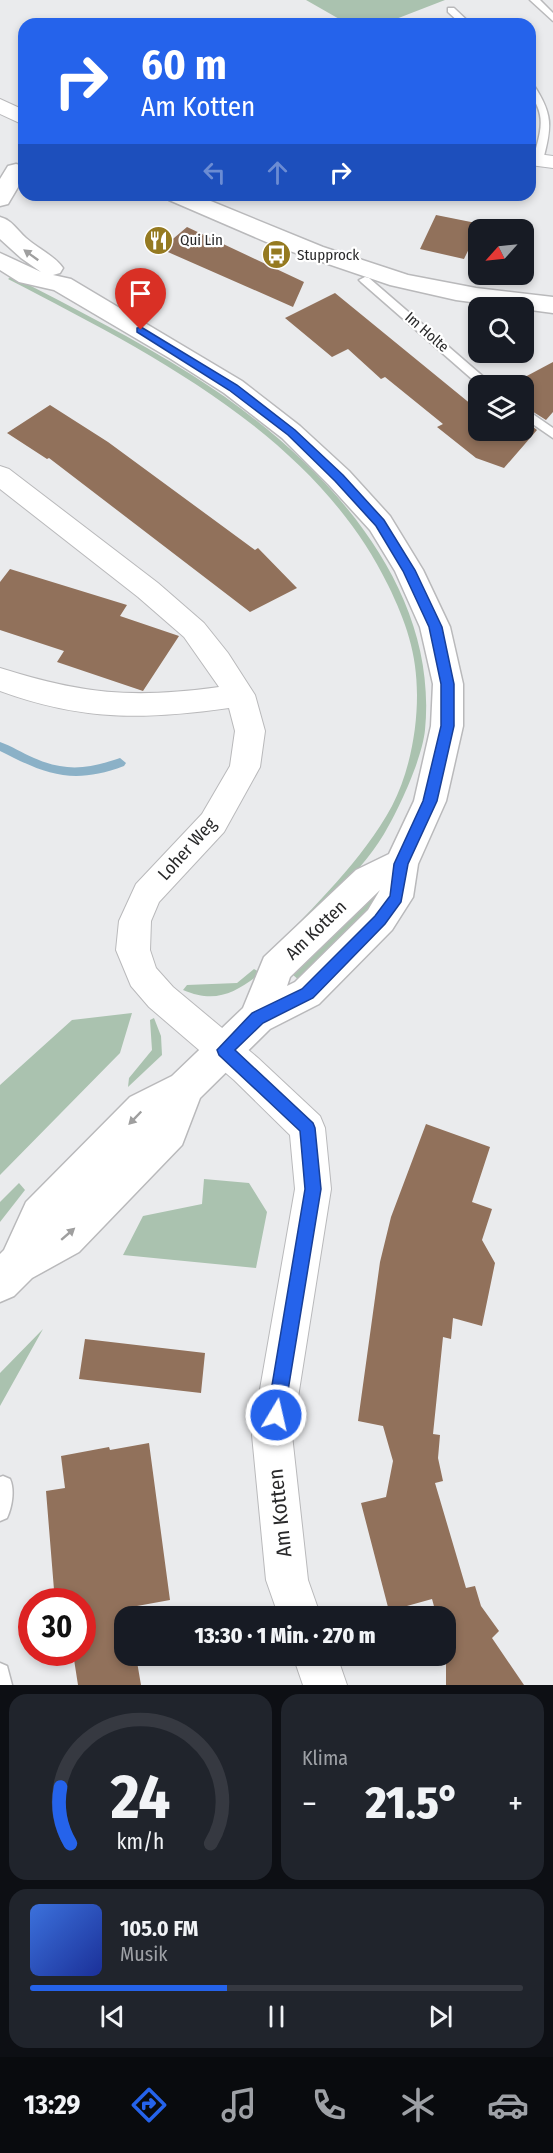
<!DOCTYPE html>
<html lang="de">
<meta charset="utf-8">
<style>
body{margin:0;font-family:"Fira Sans Condensed",sans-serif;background:#20242c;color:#f1f3f6;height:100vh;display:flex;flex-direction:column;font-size:22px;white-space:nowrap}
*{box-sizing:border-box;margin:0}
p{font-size:20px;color:#9ea1a6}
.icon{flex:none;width:33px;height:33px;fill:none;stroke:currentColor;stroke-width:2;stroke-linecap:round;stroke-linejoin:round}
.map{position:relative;height:1685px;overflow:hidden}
.panel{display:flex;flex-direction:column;gap:9px;padding:9px;background:#0d0f14;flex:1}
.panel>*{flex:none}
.hud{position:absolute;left:18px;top:18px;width:518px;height:183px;border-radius:18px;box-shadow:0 3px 9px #0003;background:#2563eb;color:#fff;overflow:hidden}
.needle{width:39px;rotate:243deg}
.buttons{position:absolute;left:468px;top:219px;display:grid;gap:12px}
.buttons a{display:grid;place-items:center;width:66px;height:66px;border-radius:12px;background:#171b24;box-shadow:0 3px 9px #0003;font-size:30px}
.speed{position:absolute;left:18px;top:1588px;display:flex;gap:12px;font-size:30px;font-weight:700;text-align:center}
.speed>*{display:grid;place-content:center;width:78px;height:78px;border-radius:50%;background:#171b24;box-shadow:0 3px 9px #0003;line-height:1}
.speed .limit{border:9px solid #d22;background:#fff;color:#111}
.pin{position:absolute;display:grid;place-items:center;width:51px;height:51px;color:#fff;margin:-62px -26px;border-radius:50% 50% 50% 0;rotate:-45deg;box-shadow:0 0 6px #0007}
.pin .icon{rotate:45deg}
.me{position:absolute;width:66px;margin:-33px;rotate:9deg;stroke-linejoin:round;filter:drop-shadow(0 0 4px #0008)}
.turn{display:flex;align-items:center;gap:21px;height:126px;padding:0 24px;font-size:27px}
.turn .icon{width:78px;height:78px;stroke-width:2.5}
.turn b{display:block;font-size:42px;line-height:51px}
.lanes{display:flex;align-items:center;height:57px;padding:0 24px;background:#0003;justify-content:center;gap:30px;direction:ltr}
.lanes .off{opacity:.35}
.big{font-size:45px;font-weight:800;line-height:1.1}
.panel .card{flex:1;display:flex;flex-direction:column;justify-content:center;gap:9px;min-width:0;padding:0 21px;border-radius:18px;background:#20242c}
.panel .dial{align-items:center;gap:0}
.dial svg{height:156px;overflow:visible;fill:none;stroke:#363941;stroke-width:7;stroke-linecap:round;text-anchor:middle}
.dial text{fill:#f1f3f6;stroke:none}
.song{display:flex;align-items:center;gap:18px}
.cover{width:72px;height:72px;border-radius:9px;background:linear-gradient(135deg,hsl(220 70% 55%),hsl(230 70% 35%))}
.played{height:6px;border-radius:3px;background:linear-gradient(90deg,#2563eb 40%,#363941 40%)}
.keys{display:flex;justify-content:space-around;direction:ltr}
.heat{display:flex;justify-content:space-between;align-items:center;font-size:33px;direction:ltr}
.panel .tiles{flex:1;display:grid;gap:9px;grid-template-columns:1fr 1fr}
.card:last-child{grid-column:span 2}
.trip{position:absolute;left:114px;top:1606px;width:342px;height:60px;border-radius:18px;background:#171b24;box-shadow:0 3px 9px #0003;font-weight:800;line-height:60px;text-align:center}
.dock{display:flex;height:96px;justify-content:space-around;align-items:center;background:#090b0e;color:#9ea1a6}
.dock .icon{width:42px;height:42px}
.dock .active{color:#2563eb}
.dock b{font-size:27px;color:#f1f3f6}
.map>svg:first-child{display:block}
</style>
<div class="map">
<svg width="553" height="1685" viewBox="0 0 553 1685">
<rect width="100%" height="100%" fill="#eaebed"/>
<path fill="#aac2af" d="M306,0H445L383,24H348Z
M12,276C73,308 134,338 192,375C311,450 440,577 425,730C422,759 399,809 384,834C356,880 312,914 272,951C314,906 362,861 392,806C409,773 417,732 417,695C417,653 406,622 388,585C314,434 150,353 8,279Z
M377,890L378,895L366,911L301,982L292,974Z
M254,969L261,973C235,993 216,1004 183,990L187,985L237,983Z
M132,1013L120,1053L0,1175V1085L72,1020Z
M154,1018L161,1036L162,1055L128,1087L129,1078L152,1050L150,1020Z
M204,1179L249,1183L267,1212L256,1268L123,1255L143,1216L202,1204Z
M19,1183L25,1190L0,1222V1202Z
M43,1329L0,1406V1373Z"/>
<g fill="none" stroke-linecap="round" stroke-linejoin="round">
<path fill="#8bb1c7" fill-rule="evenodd" d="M0,742C12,746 22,753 34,758C66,772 88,769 120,758L126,763L124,766C73,785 47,775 0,751Z"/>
</g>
<path fill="#91715b" d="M436,215L481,224L464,259L420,249Z
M187,227L304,282L293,307L161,249Z
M335,293L472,405L478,401V430H524V420L537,430L504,468L476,458L437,427L443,424L385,377L381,379L348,349L332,357L285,318Z
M553,362V412L546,420L524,406V386H508Z
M50,405L108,442L255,550L258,548L297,588L250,612L49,458L47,459L7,433Z
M10,569L127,605L120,616L179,636L143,691L57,662L64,651L0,630V582Z
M426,1124L490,1147L472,1202L492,1209L482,1240L495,1263L482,1326L453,1318L451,1339L443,1337L433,1434L440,1435L438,1458L443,1481L435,1483L466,1588L475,1586L481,1606L499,1631L492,1638L524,1685H446V1617H437L432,1599L389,1611L361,1503L386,1497L393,1461L383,1426L358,1421L380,1262L391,1217Z
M85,1339L205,1353L201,1393L79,1379Z
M149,1443L170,1600L126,1608L128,1617H124V1656H136L141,1685H78L73,1653H82V1602H55L46,1491L65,1488L61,1456L109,1447L110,1450Z"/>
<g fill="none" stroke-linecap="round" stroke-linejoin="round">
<defs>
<path id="service" d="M530,0H540L553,13V21Z
M448,8H454L471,24H461L448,12Z
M530,83L533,84C553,114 552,126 543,160L538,163L533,160C536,146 543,130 540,115C538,103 529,95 530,83Z
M365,277L369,278L494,386H480L361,282L359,280Z
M524,408L553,428V438L524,418Z
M3,1476L10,1479C15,1490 12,1507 7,1518L0,1521V1477Z
M0,1663L7,1666L12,1685H0Z"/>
<path id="minor" d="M0,99L24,110V125L0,114Z
M530,153L553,156V168L530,165Z
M0,466L9,469L158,583L204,623L228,653L255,695L265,731L260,767L224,832L159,902L151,921L150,950L156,968L173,987L258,1058L320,1116L325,1128L331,1189L292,1435L308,1580L321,1617H279L266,1580L252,1435L295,1189L290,1135L234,1080L149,1007L131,986L116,950L119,921L136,884L202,814L230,766L235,731L229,708C144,720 82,721 0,691V668C83,694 132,699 219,687L184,637L138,597L0,489Z
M293,1656H337L347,1685H303Z"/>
<path id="secondary" d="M16,164L24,166V177L8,204L0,206V179L8,166Z
M165,195H196L323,247L408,275L476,288L553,297V313L456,300L390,285L278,247L169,200Z
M0,217C12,220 17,230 26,238C37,248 55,256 63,268L60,273L53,275L71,279L242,381L300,426L349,471L390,516L423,570L450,627L463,684V726L446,801L418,864L413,897L392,930L319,1004L270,1029L200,1098L182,1145L79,1252L32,1278L14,1296L0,1302V1254L4,1250L26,1202L130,1097L172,1076L243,1008L264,957L356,870L389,854L414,801L431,726L433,684L420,627L395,571L370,530L329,485L282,438L224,393L171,359L54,290L19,282L0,270V253L41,272L21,258L0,239ZM380,890L368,910L295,982L287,986L290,977Z"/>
</defs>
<use href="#service" stroke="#b9b9bb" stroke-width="3"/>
<use href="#minor" stroke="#b9b9bb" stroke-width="2"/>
<use href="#secondary" stroke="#b9b9bb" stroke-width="3"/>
<use href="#service" fill="#fff" fill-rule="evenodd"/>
<use href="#minor" fill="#fff" fill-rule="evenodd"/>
<use href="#secondary" fill="#fff" fill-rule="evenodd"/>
</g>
<defs><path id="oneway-solid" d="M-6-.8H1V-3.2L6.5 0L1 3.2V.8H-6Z" transform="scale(1.5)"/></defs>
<g fill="#9f9f9f">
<use href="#oneway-solid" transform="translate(31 255) rotate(-144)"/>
<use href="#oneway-solid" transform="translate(135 1118) rotate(134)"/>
<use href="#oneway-solid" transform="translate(68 1234) rotate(-41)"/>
</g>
<path fill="#2563eb" stroke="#184099" stroke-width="1.5" d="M141,327L237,385L295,430L343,475L384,520L415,570L442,627L454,684V726L437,801L408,864L401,902L385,924L313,998L263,1023L235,1050L313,1123L315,1128L321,1189L284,1415L282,1421L276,1424L270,1421L267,1415L305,1189L300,1131L219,1055L217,1050L252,1013L302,989L375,916L390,896L394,864L423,801L441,726V684L429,627L403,571L376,526L335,481L288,435L229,390L137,332V328Z"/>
<defs>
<symbol id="restaurant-disc" viewBox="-11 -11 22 22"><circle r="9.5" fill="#957a21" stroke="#fff"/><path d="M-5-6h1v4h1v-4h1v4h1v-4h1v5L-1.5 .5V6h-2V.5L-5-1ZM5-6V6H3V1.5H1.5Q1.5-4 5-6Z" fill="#fff"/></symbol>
<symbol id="bus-disc" viewBox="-11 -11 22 22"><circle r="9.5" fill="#957a21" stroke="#fff"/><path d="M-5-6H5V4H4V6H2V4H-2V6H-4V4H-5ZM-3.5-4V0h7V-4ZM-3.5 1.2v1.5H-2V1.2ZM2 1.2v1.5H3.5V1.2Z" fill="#fff"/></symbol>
</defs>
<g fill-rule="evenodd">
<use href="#restaurant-disc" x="142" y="224" width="33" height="33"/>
<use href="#bus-disc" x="260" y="238" width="33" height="33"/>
</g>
<g text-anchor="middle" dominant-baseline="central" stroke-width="4.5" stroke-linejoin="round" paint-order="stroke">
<g font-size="15" fill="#29292a" stroke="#fff" text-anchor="start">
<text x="180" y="240">Qui Lin</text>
<text x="297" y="255">Stupprock</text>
</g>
<g font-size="15" fill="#29292a" stroke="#fff">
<text transform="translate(427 332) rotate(41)">Im Holte</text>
</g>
<g font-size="18" fill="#29292a" stroke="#fff">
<text transform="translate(187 849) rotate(-48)">Loher Weg</text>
<text transform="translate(316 930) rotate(-44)">Am Kotten</text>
</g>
<g font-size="21" fill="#29292a" stroke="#fff">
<text transform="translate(280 1513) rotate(-96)">Am Kotten</text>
</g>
</g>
</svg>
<div class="buttons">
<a><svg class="needle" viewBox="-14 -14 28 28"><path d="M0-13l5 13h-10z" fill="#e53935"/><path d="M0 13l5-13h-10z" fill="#9ea1a6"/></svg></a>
<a><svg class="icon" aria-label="search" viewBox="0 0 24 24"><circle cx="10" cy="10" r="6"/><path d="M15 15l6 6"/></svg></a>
<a><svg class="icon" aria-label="layers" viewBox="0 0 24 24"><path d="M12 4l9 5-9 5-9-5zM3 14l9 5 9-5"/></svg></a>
</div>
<div class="speed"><div class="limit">30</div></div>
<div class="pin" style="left:141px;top:330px;background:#d93025"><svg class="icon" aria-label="arrive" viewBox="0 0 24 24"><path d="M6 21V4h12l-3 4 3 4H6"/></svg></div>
<svg class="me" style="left:276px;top:1415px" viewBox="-20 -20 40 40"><circle r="17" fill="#2563eb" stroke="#fff" stroke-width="3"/><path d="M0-11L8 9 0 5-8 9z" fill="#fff"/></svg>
<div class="trip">13:30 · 1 Min. · 270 m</div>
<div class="hud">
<div class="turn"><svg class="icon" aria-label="right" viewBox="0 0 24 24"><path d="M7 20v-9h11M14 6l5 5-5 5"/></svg><div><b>60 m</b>Am Kotten</div></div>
<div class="lanes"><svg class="icon off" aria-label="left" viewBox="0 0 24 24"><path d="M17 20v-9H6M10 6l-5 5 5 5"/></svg><svg class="icon off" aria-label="ahead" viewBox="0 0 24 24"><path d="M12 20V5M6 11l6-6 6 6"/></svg><svg class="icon" aria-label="right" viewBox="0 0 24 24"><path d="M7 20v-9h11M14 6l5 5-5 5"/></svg></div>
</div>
</div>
<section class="panel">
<div class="tiles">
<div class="card dial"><svg viewBox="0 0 100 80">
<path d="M14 69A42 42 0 1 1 86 69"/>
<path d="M14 69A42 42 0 0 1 9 40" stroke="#2563eb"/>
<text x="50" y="56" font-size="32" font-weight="700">24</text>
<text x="50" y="72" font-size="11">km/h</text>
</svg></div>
<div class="card"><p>Klima</p>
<div class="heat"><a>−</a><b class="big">21.5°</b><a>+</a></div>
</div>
<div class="card">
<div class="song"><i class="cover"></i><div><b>105.0 FM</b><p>Musik</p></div></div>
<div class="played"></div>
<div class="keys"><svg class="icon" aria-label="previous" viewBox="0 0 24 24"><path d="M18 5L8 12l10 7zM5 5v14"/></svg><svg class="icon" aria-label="pause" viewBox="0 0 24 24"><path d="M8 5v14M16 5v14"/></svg><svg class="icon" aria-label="next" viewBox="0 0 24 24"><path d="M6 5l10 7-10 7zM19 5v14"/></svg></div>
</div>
</div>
</section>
<nav class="dock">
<b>13:29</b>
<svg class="icon active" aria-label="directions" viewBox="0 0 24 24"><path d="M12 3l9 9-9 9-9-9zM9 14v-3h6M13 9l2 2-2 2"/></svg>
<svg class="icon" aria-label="music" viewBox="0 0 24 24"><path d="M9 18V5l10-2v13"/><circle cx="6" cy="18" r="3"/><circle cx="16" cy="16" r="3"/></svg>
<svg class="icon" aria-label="phone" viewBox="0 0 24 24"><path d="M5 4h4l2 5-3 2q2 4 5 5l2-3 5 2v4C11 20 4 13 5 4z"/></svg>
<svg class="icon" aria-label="climate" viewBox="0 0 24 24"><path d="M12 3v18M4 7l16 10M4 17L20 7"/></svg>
<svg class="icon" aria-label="car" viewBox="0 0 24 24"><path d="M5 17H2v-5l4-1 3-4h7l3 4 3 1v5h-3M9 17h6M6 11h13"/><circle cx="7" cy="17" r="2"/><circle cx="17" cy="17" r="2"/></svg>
</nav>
